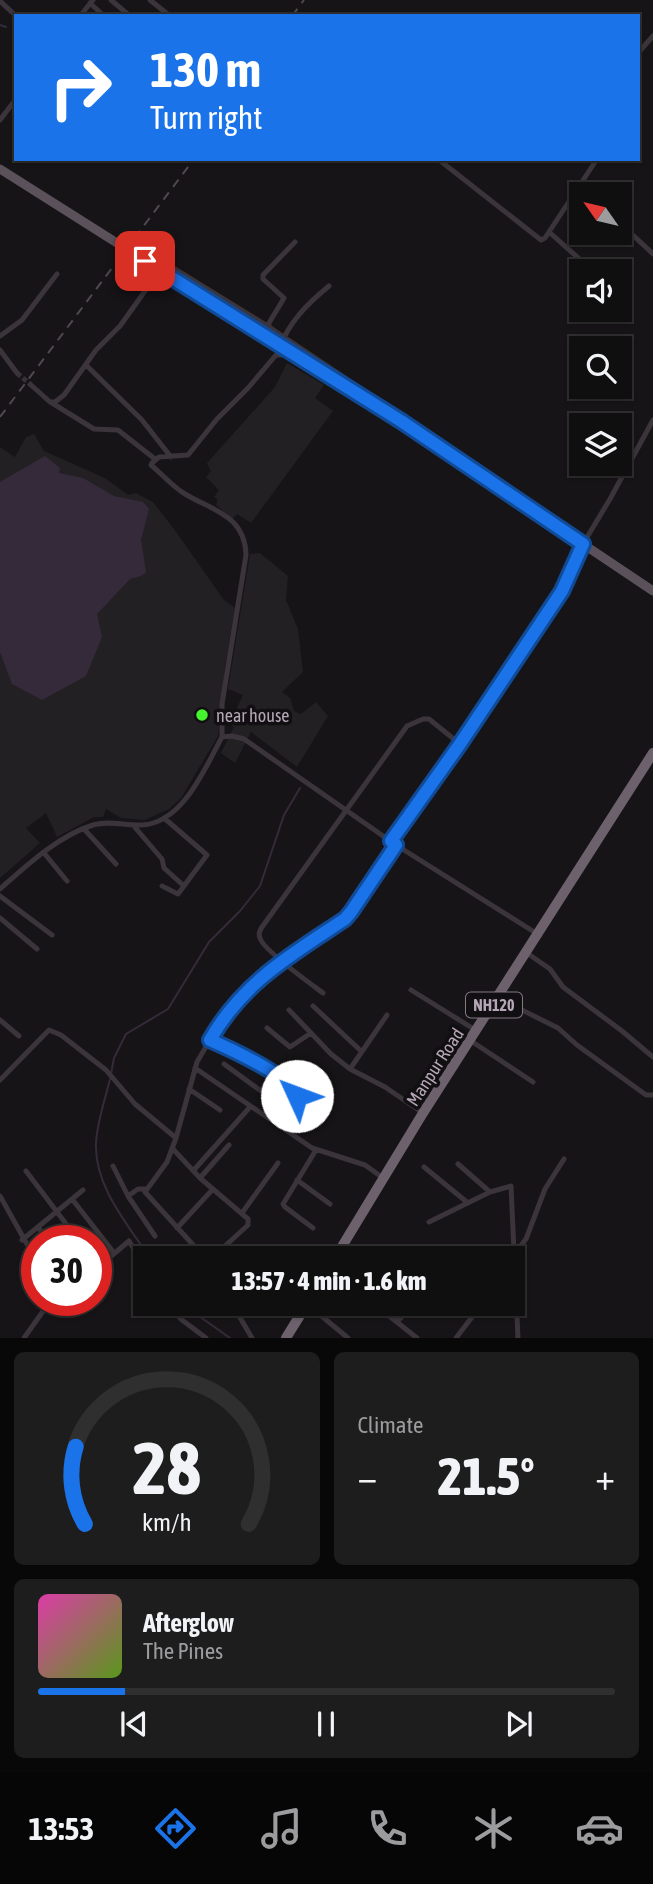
<!DOCTYPE html>
<meta charset="utf-8">
<style>
body{margin:0;font-family:"Asap Condensed",sans-serif;background:#1e1d1e;color:#f1f3f6;height:100vh;display:flex;flex-direction:column;font-size:26px;white-space:nowrap}
*{box-sizing:border-box;margin:0}
p{font-size:23px;color:#9c9c9f}
.icon{flex:none;width:38px;height:38px;fill:none;stroke:currentColor;stroke-width:2;stroke-linecap:round;stroke-linejoin:round}
.map{position:relative;height:1338px;overflow:hidden}
.panel{display:flex;flex-direction:column;gap:14px;padding:14px;background:#090809;flex:1}
.panel>*{flex:none}
.hud{position:absolute;left:14px;top:14px;width:626px;height:147px;border-radius:0px;box-shadow:0 2px 5px #0004,0 0 0 2px #302f30;background:#1a73e8;color:#fff;overflow:hidden}
.needle{width:46px;rotate:304deg}
.controls{position:absolute;left:569px;top:182px;display:grid;gap:14px}
.controls a{display:grid;place-items:center;width:63px;height:63px;border-radius:0px;background:#100f10;box-shadow:0 2px 5px #0004,0 0 0 2px #302f30;font-size:35px}
.speed{position:absolute;left:21px;top:1225px;display:flex;gap:14px;font-size:35px;font-weight:700;text-align:center}
.speed>*{display:grid;place-content:center;width:91px;height:91px;border-radius:50%;background:#100f10;box-shadow:0 2px 5px #0004,0 0 0 2px #302f30;line-height:1}
.speed .limit{border:10px solid #d22;background:#fff;color:#111}
.pin{position:absolute;display:grid;place-items:center;width:60px;height:60px;color:#fff;margin:-30px;border-radius:14px;box-shadow:0 4px 10px #0006}
.me{position:absolute;width:77px;margin:-38px;rotate:313deg;stroke-linejoin:round;filter:drop-shadow(0 0 5px #0008)}
.turn{display:flex;align-items:center;gap:24px;height:147px;padding:0 21px;font-size:32px}
.turn .icon{width:91px;height:91px;stroke-width:2.5}
.turn b{display:block;font-size:49px;line-height:60px}
.big{font-size:52px;font-weight:800;line-height:1.1}
.panel .widget{flex:1;display:flex;flex-direction:column;justify-content:center;gap:10px;min-width:0;padding:0 24px;border-radius:10px;background:#1e1d1e}
.panel .dial{align-items:center;gap:0}
.dial svg{height:182px;overflow:visible;fill:none;stroke:#302f30;stroke-width:7;stroke-linecap:round;text-anchor:middle}
.dial text{fill:#f1f3f6;stroke:none}
.song{display:flex;align-items:center;gap:21px}
.cover{width:84px;height:84px;border-radius:10px;background:linear-gradient(135deg,hsl(320 70% 55%),hsl(90 70% 35%))}
.played{height:7px;border-radius:4px;background:linear-gradient(90deg,#1a73e8 15%,#302f30 15%)}
.keys{display:flex;justify-content:space-around;direction:ltr}
.heat{display:flex;justify-content:space-between;align-items:center;font-size:38px;direction:ltr}
.panel .tiles{flex:1;display:grid;gap:14px;grid-template-columns:1fr 1fr}
.widget:last-child{grid-column:span 2}
.trip{position:absolute;left:133px;top:1246px;width:392px;height:70px;border-radius:0px;background:#100f10;box-shadow:0 2px 5px #0004,0 0 0 2px #302f30;font-weight:800;line-height:70px;text-align:center}
.tab-bar{display:flex;height:112px;justify-content:space-around;align-items:center;background:#060606;color:#9c9c9f}
.tab-bar .icon{width:49px;height:49px}
.tab-bar .on{color:#1a73e8}
.tab-bar b{font-size:32px;color:#f1f3f6}
.map>svg:first-child{display:block}
</style>
<div class="map">
<svg width="653" height="1338" viewBox="0 0 653 1338">
<rect width="100%" height="100%" fill="#161416"/>
<path fill="#232023" d="M287,363L324,385L315,398L333,411L251,523L237,514L232,519L216,505L218,500L214,497L219,490L206,477L211,471L207,463L275,387Z
M34,434L44,451L105,478L128,495L136,493L153,502L174,529L224,600L235,608L225,667L218,736L181,798L169,809L145,820L121,818L106,809L103,817H94L57,837L46,813L26,828L40,843L0,878V447L15,457L26,437Z
M260,553L288,576L286,600L298,629L303,672L282,692L290,698L294,711L301,714L316,702L328,716L297,767L251,732L235,763L221,753L234,727L229,724L243,695L228,689L250,554Z"/>
<path fill="#352a3a" d="M45,456L60,468L59,473L83,478L114,496L143,502L149,509L141,540L146,572L141,576L130,579L97,614L102,637L86,676L42,700L12,684L0,652V482Z"/>
<g fill="none" stroke-linecap="round" stroke-linejoin="round">
<path stroke="#352a3a" stroke-width="2" d="M0,25L6,27
M111,1074L114,1058L126,1034L168,1009L209,942L240,911L260,886L284,815L300,788
M110,1079C105,1100 97,1122 96,1143C94,1186 128,1225 150,1258
M182,1304L230,1338"/>
<path stroke="#363136" stroke-width="5" stroke-dasharray="5 2.5" stroke-linecap="butt" d="M17,373L31,385"/>
<path stroke="#3b353b" stroke-width="5" d="M111,0L130,16
M150,0L170,16
M0,1L16,16
M90,3L104,16
M80,16L93,0
M639,52L653,36
M0,120L16,99
M438,159L541,240L545,238L597,159
M579,186L588,194
M620,223L653,254
M549,232L593,271
M295,242L263,275V279L284,298L269,323V327L417,426L425,435
M0,336L22,320L57,274
M279,349C289,322 307,304 329,286
M0,350L17,373
M86,365L142,420L171,457
M31,385L50,402H55L64,395L96,350L120,326L165,263L269,327
M52,403L94,429L118,430L155,459
M386,418L433,448
M222,737V704L246,555C245,515 213,511 185,494C173,487 162,474 151,465L152,463L159,457L188,455L217,419L248,388L276,355H284L312,371
M133,825L162,859L164,868L184,886
M84,829L116,864
M391,841L460,744L562,591L583,544L610,499L653,420
M44,853L67,881
M162,886L178,894L207,855L164,818
M0,889C27,865 58,836 93,825C110,820 125,826 142,825C183,823 205,768 222,737L232,736L244,739L396,845L539,935
M0,896L52,935
M0,918L37,949
M527,953L550,969L563,987L622,1031L653,1057
M411,990L477,1031
M323,993C311,984 263,950 260,938C258,933 260,931 262,927L407,726L423,719H429L460,744
M498,998L558,1028L577,1045L646,1095H653
M313,1006L361,1051
M289,1010L331,1054L350,1069L385,1087L423,1113
M0,1020L19,1036
M267,1028L290,1047L311,1033
M210,1040L252,1061L295,1090L297,1096L277,1124
M471,1041L533,1082
M224,1064L261,1091L274,1073
M195,1068L312,1148L365,1165L383,1178
M350,1069L387,1015
M0,1080L49,1030L61,1035L106,1070L135,1104L176,1138
M189,1089L220,1110
M172,1148L200,1178L248,1219V1225L212,1258
M458,1164L490,1192
M113,1166L128,1196L155,1236
M424,1167L468,1203
M26,1171L79,1241
M193,1171L250,1107
M200,1178L229,1145
M297,1180L330,1204
M0,1196L37,1262
M128,1196L138,1189H146
M72,1199L114,1253
M242,1213L278,1163
M429,1222L490,1192L511,1186L518,1338
M38,1227L48,1241
M177,1228L213,1189
M313,1228L285,1207L283,1204L316,1150
M22,1240L83,1190
M514,1254L526,1239L545,1189L564,1159
M205,1258L145,1192L167,1162L176,1138L197,1062L227,1011L247,989L282,961L345,919L396,845
M451,1258L459,1247
M96,1269L129,1241L145,1268
M167,1304L182,1320L206,1338
M232,1304L252,1338
M307,1304L348,1338
M374,1304L417,1338
M397,1322L413,1304
M24,1338L51,1300
M456,1338L482,1304"/>
<path stroke="#5a515a" stroke-width="9" d="M422,436L653,591"/>
<path stroke="#6c616d" stroke-width="10" d="M335,1258L423,1113L653,753
M286,1338L307,1304"/>
<path stroke="#504850" stroke-width="2" stroke-dasharray="9 7" stroke-linecap="butt" d="M292,16L304,0
M0,417L194,159"/>
<path stroke="#5a515a" stroke-width="9" d="M0,169L422,436"/>
</g>
<g fill="none" stroke-linecap="round" stroke-linejoin="round">
<defs>
<path id="route" d="M145,261L401,421L583,544L562,591L460,744L391,841L396,845L351,912L345,919C291,955 243,982 210,1040C228,1048 293,1077 297,1096"/>
</defs>
<use href="#route" stroke="#114b97" stroke-width="18"/>
<use href="#route" stroke="#1a73e8" stroke-width="12"/>
</g>
<circle fill="#45f52e" stroke="#110f11" stroke-width="2.5" cx="202" cy="715" r="7"/>
<g text-anchor="middle" dominant-baseline="central" stroke-width="7" stroke-linejoin="round" paint-order="stroke">
<rect fill="#110f11" stroke="#847985" stroke-width="2" x="466" y="992.5" width="56" height="25" rx="5"/>
<g font-size="16" font-weight="bold" fill="#b5a6b7">
<text x="494" y="1005">NH120</text>
</g>
<g font-size="18" fill="#b5a6b7" stroke="#110f11" text-anchor="start">
<text x="216" y="715">near house</text>
</g>
<g font-size="18" fill="#b5a6b7" stroke="#110f11">
<text transform="translate(435 1067) rotate(-57)">Manpur Road</text>
</g>
</g>
</svg>
<div class="controls">
<a><svg class="needle" viewBox="-14 -14 28 28"><path d="M0-13l5 13h-10z" fill="#e53935"/><path d="M0 13l5-13h-10z" fill="#9c9c9f"/></svg></a>
<a><svg class="icon" aria-label="sound" viewBox="0 0 24 24"><path d="M4 9h4l5-4v14l-5-4H4zM17 9q2 3 0 6"/></svg></a>
<a><svg class="icon" aria-label="search" viewBox="0 0 24 24"><circle cx="10" cy="10" r="6"/><path d="M15 15l6 6"/></svg></a>
<a><svg class="icon" aria-label="layers" viewBox="0 0 24 24"><path d="M12 4l9 5-9 5-9-5zM3 14l9 5 9-5"/></svg></a>
</div>
<div class="speed"><div class="limit">30</div></div>
<div class="pin" style="left:145px;top:261px;background:#d93025"><svg class="icon" aria-label="arrive" viewBox="0 0 24 24"><path d="M6 21V4h12l-3 4 3 4H6"/></svg></div>
<svg class="me" style="left:297px;top:1096px" viewBox="-20 -20 40 40"><circle r="19" fill="#fff"/><path d="M0-13L10 11 0 6-10 11z" fill="#1a73e8"/></svg>
<div class="trip">13:57 · 4 min · 1.6 km</div>
<div class="hud">
<div class="turn"><svg class="icon" aria-label="right" viewBox="0 0 24 24"><path d="M7 20v-9h11M14 6l5 5-5 5"/></svg><div><b>130 m</b>Turn right</div></div>
</div>
</div>
<section class="panel">
<div class="tiles">
<div class="widget dial"><svg viewBox="0 0 100 80">
<path d="M14 69A42 42 0 1 1 86 69"/>
<path d="M14 69A42 42 0 0 1 10 35" stroke="#1a73e8"/>
<text x="50" y="56" font-size="32" font-weight="700">28</text>
<text x="50" y="72" font-size="11">km/h</text>
</svg></div>
<div class="widget"><p>Climate</p>
<div class="heat"><a>−</a><b class="big">21.5°</b><a>+</a></div>
</div>
<div class="widget">
<div class="song"><i class="cover"></i><div><b>Afterglow</b><p>The Pines</p></div></div>
<div class="played"></div>
<div class="keys"><svg class="icon" aria-label="previous" viewBox="0 0 24 24"><path d="M18 5L8 12l10 7zM5 5v14"/></svg><svg class="icon" aria-label="pause" viewBox="0 0 24 24"><path d="M8 5v14M16 5v14"/></svg><svg class="icon" aria-label="next" viewBox="0 0 24 24"><path d="M6 5l10 7-10 7zM19 5v14"/></svg></div>
</div>
</div>
</section>
<nav class="tab-bar">
<b>13:53</b>
<svg class="icon on" aria-label="directions" viewBox="0 0 24 24"><path d="M12 3l9 9-9 9-9-9zM9 14v-3h6M13 9l2 2-2 2"/></svg>
<svg class="icon" aria-label="music" viewBox="0 0 24 24"><path d="M9 18V5l10-2v13"/><circle cx="6" cy="18" r="3"/><circle cx="16" cy="16" r="3"/></svg>
<svg class="icon" aria-label="phone" viewBox="0 0 24 24"><path d="M5 4h4l2 5-3 2q2 4 5 5l2-3 5 2v4C11 20 4 13 5 4z"/></svg>
<svg class="icon" aria-label="climate" viewBox="0 0 24 24"><path d="M12 3v18M4 7l16 10M4 17L20 7"/></svg>
<svg class="icon" aria-label="car" viewBox="0 0 24 24"><path d="M5 17H2v-5l4-1 3-4h7l3 4 3 1v5h-3M9 17h6M6 11h13"/><circle cx="7" cy="17" r="2"/><circle cx="17" cy="17" r="2"/></svg>
</nav>
